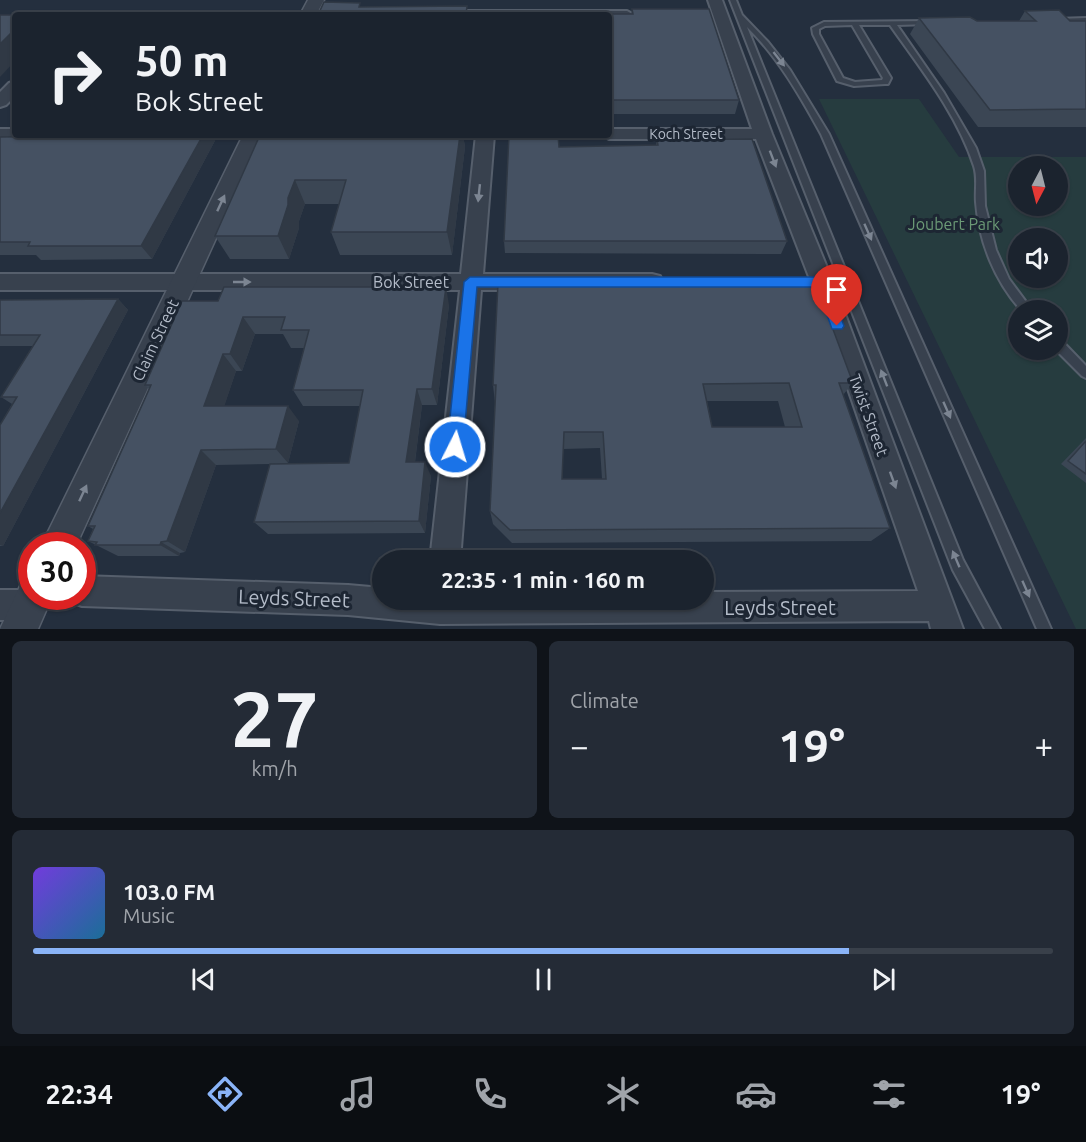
<!DOCTYPE html>
<meta charset="utf-8">
<style>
body{margin:0;font-family:Ubuntu,sans-serif;background:#242b36;color:#f1f3f6;height:100vh;display:flex;flex-direction:column;font-size:22px;white-space:nowrap}
*{box-sizing:border-box;margin:0}
p{font-size:20px;color:#a0a4aa}
.icon{flex:none;width:33px;height:33px;fill:none;stroke:currentColor;stroke-width:2;stroke-linecap:round;stroke-linejoin:round}
.map{position:relative;height:629px;overflow:hidden}
.sheet{display:flex;flex-direction:column;gap:12px;padding:12px;background:#0f1319;flex:1}
.sheet>*{flex:none}
.hud{position:absolute;left:12px;top:12px;width:600px;height:126px;border-radius:6px;box-shadow:0 2px 4px #0004,0 0 0 2px #39404a;background:#1b232e;color:#f1f3f6;overflow:hidden}
.needle{width:39px;rotate:187deg}
.tools{position:absolute;left:1008px;top:156px;display:grid;gap:12px}
.tools a{display:grid;place-items:center;width:60px;height:60px;border-radius:50%;background:#1b232e;box-shadow:0 2px 4px #0004,0 0 0 2px #39404a;font-size:30px}
.speed{position:absolute;left:18px;top:532px;display:flex;gap:12px;font-size:30px;font-weight:700;text-align:center}
.speed>*{display:grid;place-content:center;width:78px;height:78px;border-radius:50%;background:#1b232e;box-shadow:0 2px 4px #0004,0 0 0 2px #39404a;line-height:1}
.speed .limit{border:9px solid #d22;background:#fff;color:#111}
.pin{position:absolute;display:grid;place-items:center;width:51px;height:51px;color:#fff;margin:-62px -26px;border-radius:50% 50% 50% 0;rotate:-45deg;box-shadow:0 0 6px #0007}
.pin .icon{rotate:45deg}
.me{position:absolute;width:66px;margin:-33px;rotate:5deg;stroke-linejoin:round;filter:drop-shadow(0 0 4px #0008)}
.turn{display:flex;align-items:center;gap:21px;height:126px;padding:0 24px;font-size:27px}
.turn .icon{width:78px;height:78px;stroke-width:2.5}
.turn b{display:block;font-size:42px;line-height:51px}
.big{font-size:45px;font-weight:700;line-height:1.1}
.sheet .card{flex:1;display:flex;flex-direction:column;justify-content:center;gap:9px;min-width:0;padding:0 21px;border-radius:9px;background:#242b36}
.sheet .dial{align-items:center;gap:0}
.dial b{font-size:78px;line-height:1}
.song{display:flex;align-items:center;gap:18px}
.cover{width:72px;height:72px;border-radius:9px;background:linear-gradient(135deg,hsl(260 70% 55%),hsl(200 70% 35%))}
.played{height:6px;border-radius:3px;background:linear-gradient(90deg,#8ab4f8 80%,#39404a 80%)}
.keys{display:flex;justify-content:space-around;direction:ltr}
.heat{display:flex;justify-content:space-between;align-items:center;font-size:33px;direction:ltr}
.sheet .tiles{flex:1;display:grid;gap:12px;grid-template-columns:1fr 1fr}
.card:last-child{grid-column:span 2}
.trip{position:absolute;left:372px;top:550px;width:342px;height:60px;border-radius:30px;background:#1b232e;box-shadow:0 2px 4px #0004,0 0 0 2px #39404a;font-weight:700;line-height:60px;text-align:center}
.tab-bar{display:flex;height:96px;justify-content:space-around;align-items:center;background:#0b0e12;color:#a0a4aa}
.tab-bar .icon{width:42px;height:42px}
.tab-bar .selected{color:#8ab4f8}
.tab-bar b{font-size:27px;color:#f1f3f6}
.map>svg:first-child{display:block}
</style>
<div class="map">
<svg width="1086" height="629" viewBox="0 0 1086 629">
<rect width="100%" height="100%" fill="#242f3e"/>
<path fill="#263c3f" fill-rule="evenodd" d="M819,99H919L959,157H1086V629H1076ZM1018,166H1058V206H1018ZM1018,238H1058V278H1018ZM1018,310H1058V350H1018Z"/>
<g fill="none" stroke-linecap="round" stroke-linejoin="round">
<defs>
<path id="service" d="M730,0H736L742,15L768,42L790,70L829,134L1051,629H1037L821,134C800,96 778,57 747,27L963,560L1000,629H985L953,570Z
M1086,18V22L1056,23L1053,21L1056,19Z
M932,21V23L930,24L897,25L944,93L976,148L984,171L985,206L996,250L1009,279L1032,310H1021C995,281 979,242 976,202C975,190 978,178 974,166C957,114 921,69 890,25H859L891,78L888,84H885L854,86L837,81L813,34L812,28L824,22ZM852,25L883,78L882,80L855,82L843,78L819,34V29L825,26Z
M1058,339L1062,341L1086,366V378L1082,376L1056,350Z"/>
<path id="minor" d="M708,0H722L772,134L833,282L963,629H931L929,621L440,624L348,615L82,606L71,602L69,597H82V576L348,585L382,588V600H704V592L918,591L811,282L756,139H609L601,135H609V129H752Z
M438,11H627L634,15L627,19H609V15H431Z
M15,81V96L6,105L0,107V92L9,83Z
M0,129H15V135H23L15,139H0Z
M476,135H494L483,274H652L660,276L663,282L660,288L652,290H481L460,561H430L460,290H0V274H461Z
M0,590H30L32,597H42L45,605L41,616L30,620H0Z"/>
<path id="tertiary" d="M308,0H324L316,15H300Z
M243,135H263L76,546H41Z
M32,580V597H52L38,629H0L21,584Z"/>
</defs>
<use href="#service" stroke="#565f6c" stroke-width="4"/>
<use href="#minor" stroke="#565f6c" stroke-width="4"/>
<use href="#tertiary" stroke="#565f6c" stroke-width="3"/>
<use href="#service" fill="#38414e" fill-rule="evenodd"/>
<use href="#minor" fill="#38414e" fill-rule="evenodd"/>
<use href="#tertiary" fill="#38414e" fill-rule="evenodd"/>
</g>
<path fill="#3b4654" fill-rule="evenodd" d="M632,9L739,100L735,114H609V15L631,14Z
M1025,11L1070,21H1086V127H978L910,34L919,18L977,21H1019Z
M151,135H218L152,259L41,260L36,255H0V137Z
M260,135H463L465,147L452,255H340L331,232L339,204H305L299,221V228L289,259H230L215,236Z
M657,140L787,241L781,254L505,253L504,241L559,147L656,145Z
M118,299L128,310L3,546H0V425L12,404L1,397L33,346H0V300Z
M182,301L449,305L437,405H422L415,462L431,476L425,533L268,534L254,522L270,464L216,465L185,552L180,553L179,556H118L88,541L93,529L88,526L149,389L145,385ZM255,334H283L291,348H304L293,390L303,406H360L349,463H288L299,421L224,406L236,371H242Z
M853,383L843,395L890,528L871,541L512,543L493,524L490,511L495,403L493,385ZM707,401H778L785,427H712ZM600,448L602,479H562L563,449Z
M1086,438V483L1061,464Z"/>
<path fill="#303945" d="M15,29V61L0,77V44Z
M203,135H218L152,259L141,246Z
M460,135H463L465,147L452,255L447,232Z
M295,180L305,204L299,221V228L289,259L278,236L288,198Z
M446,287L449,305L437,405L432,389Z
M118,299L128,310L3,546L0,545V513Z
M243,317L255,334L242,371L230,354Z
M223,354L236,371L219,422L204,406Z
M417,389L422,405L413,476L406,462Z
M288,406L299,421L288,463L276,449Z
M201,450L216,465L185,552L167,541Z
M425,462L431,476L425,533L419,521Z
M161,542L180,553L179,556L160,545Z"/>
<path fill="#455162" stroke="#303945" stroke-width="1.5" fill-rule="evenodd" d="M324,2L360,3L359,7L467,6L466,15H318Z
M632,9H709L739,100H609V15L597,14H633Z
M1059,10L1070,21H1086V109L990,110L919,18L970,17L977,21H1036L1025,11Z
M92,12H134L131,15H89Z
M221,12H263L261,15H219Z
M0,15H15V29L0,44Z
M151,135H203L141,246H28L30,242H0V137Z
M260,135H460L447,232H331L346,180H295L288,198V205L278,236H215Z
M509,135H558L559,147L658,145L657,140L752,139L787,241H504Z
M815,281L853,383H839L890,528L510,530L490,511L496,385H493L498,283ZM789,383L802,427H712L703,384ZM564,432H603L606,479H562Z
M224,287H446L432,389H417L406,462H425L419,521L254,522L270,464L349,463L363,390H293L309,330H281L285,317H243L230,354H223L204,406H288L276,449L201,450L167,541L161,542L160,545H95L97,542L88,541L95,526H88L151,385H145L182,301H218Z
M118,299L0,513V425L17,397H1L40,335H0V300Z
M1086,441V474L1068,461Z"/>
<defs><path id="oneway-solid" d="M-6-.8H1V-3.2L6.5 0L1 3.2V.8H-6Z" transform="scale(1.5)"/></defs>
<g fill="#7c8592">
<use href="#oneway-solid" transform="translate(779 59) rotate(52)"/>
<use href="#oneway-solid" transform="translate(773 159) rotate(69)"/>
<use href="#oneway-solid" transform="translate(479 193) rotate(96)"/>
<use href="#oneway-solid" transform="translate(221 203) rotate(-65)"/>
<use href="#oneway-solid" transform="translate(868 232) rotate(66)"/>
<use href="#oneway-solid" transform="translate(242 282)"/>
<use href="#oneway-solid" transform="translate(884 378) rotate(-111)"/>
<use href="#oneway-solid" transform="translate(947 410) rotate(66)"/>
<use href="#oneway-solid" transform="translate(893 480) rotate(70)"/>
<use href="#oneway-solid" transform="translate(83 493) rotate(-65)"/>
<use href="#oneway-solid" transform="translate(956 559) rotate(-113)"/>
<use href="#oneway-solid" transform="translate(1026 589) rotate(66)"/>
</g>
<path fill="#1a73e8" stroke="#114b97" stroke-width="1.5" d="M470,277H822L828,282L844,326L842,329H832L817,287H477L463,447L461,452L455,455L449,452L447,447L464,282Z"/>
<g text-anchor="middle" dominant-baseline="central" stroke-width="6" stroke-linejoin="round" paint-order="stroke">
<g font-size="14" fill="#b4bcc9" stroke="#1d2633">
<text x="686" y="134">Koch Street</text>
</g>
<g font-size="16" fill="#6b9a76" stroke="#1d2633">
<text x="954" y="224">Joubert Park</text>
</g>
<g font-size="16" fill="#b4bcc9" stroke="#1d2633">
<text x="411" y="282">Bok Street</text>
<text transform="translate(155 340) rotate(-65)">Claim Street</text>
<text transform="translate(869 415) rotate(70)">Twist Street</text>
</g>
<g font-size="20" fill="#b4bcc9" stroke="#1d2633">
<text transform="translate(294 598) rotate(2)">Leyds Street</text>
<text x="780" y="607">Leyds Street</text>
</g>
</g>
</svg>
<div class="tools">
<a><svg class="needle" viewBox="-14 -14 28 28"><path d="M0-13l5 13h-10z" fill="#e53935"/><path d="M0 13l5-13h-10z" fill="#a0a4aa"/></svg></a>
<a><svg class="icon" aria-label="sound" viewBox="0 0 24 24"><path d="M4 9h4l5-4v14l-5-4H4zM17 9q2 3 0 6"/></svg></a>
<a><svg class="icon" aria-label="layers" viewBox="0 0 24 24"><path d="M12 4l9 5-9 5-9-5zM3 14l9 5 9-5"/></svg></a>
</div>
<div class="speed"><div class="limit">30</div></div>
<div class="pin" style="left:837px;top:326px;background:#d93025"><svg class="icon" aria-label="arrive" viewBox="0 0 24 24"><path d="M6 21V4h12l-3 4 3 4H6"/></svg></div>
<svg class="me" style="left:455px;top:447px" viewBox="-20 -20 40 40"><circle r="17" fill="#1a73e8" stroke="#fff" stroke-width="3"/><path d="M0-11L8 9 0 5-8 9z" fill="#fff"/></svg>
<div class="trip">22:35 · 1 min · 160 m</div>
<div class="hud">
<div class="turn"><svg class="icon" aria-label="right" viewBox="0 0 24 24"><path d="M7 20v-9h11M14 6l5 5-5 5"/></svg><div><b>50 m</b>Bok Street</div></div>
</div>
</div>
<section class="sheet">
<div class="tiles">
<div class="card dial"><b>27</b><p>km/h</p></div>
<div class="card"><p>Climate</p>
<div class="heat"><a>−</a><b class="big">19°</b><a>+</a></div>
</div>
<div class="card">
<div class="song"><i class="cover"></i><div><b>103.0 FM</b><p>Music</p></div></div>
<div class="played"></div>
<div class="keys"><svg class="icon" aria-label="previous" viewBox="0 0 24 24"><path d="M18 5L8 12l10 7zM5 5v14"/></svg><svg class="icon" aria-label="pause" viewBox="0 0 24 24"><path d="M8 5v14M16 5v14"/></svg><svg class="icon" aria-label="next" viewBox="0 0 24 24"><path d="M6 5l10 7-10 7zM19 5v14"/></svg></div>
</div>
</div>
</section>
<nav class="tab-bar">
<b>22:34</b>
<svg class="icon selected" aria-label="directions" viewBox="0 0 24 24"><path d="M12 3l9 9-9 9-9-9zM9 14v-3h6M13 9l2 2-2 2"/></svg>
<svg class="icon" aria-label="music" viewBox="0 0 24 24"><path d="M9 18V5l10-2v13"/><circle cx="6" cy="18" r="3"/><circle cx="16" cy="16" r="3"/></svg>
<svg class="icon" aria-label="phone" viewBox="0 0 24 24"><path d="M5 4h4l2 5-3 2q2 4 5 5l2-3 5 2v4C11 20 4 13 5 4z"/></svg>
<svg class="icon" aria-label="climate" viewBox="0 0 24 24"><path d="M12 3v18M4 7l16 10M4 17L20 7"/></svg>
<svg class="icon" aria-label="car" viewBox="0 0 24 24"><path d="M5 17H2v-5l4-1 3-4h7l3 4 3 1v5h-3M9 17h6M6 11h13"/><circle cx="7" cy="17" r="2"/><circle cx="17" cy="17" r="2"/></svg>
<svg class="icon" aria-label="filters" viewBox="0 0 24 24"><path d="M4 7h16M4 17h16"/><circle cx="9" cy="7" r="2"/><circle cx="15" cy="17" r="2"/></svg>
<b>19°</b>
</nav>
